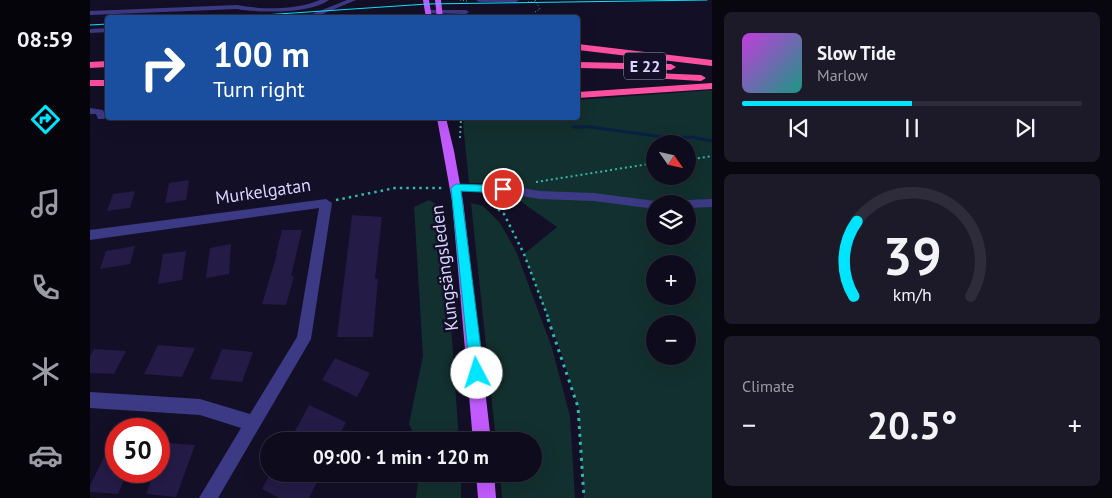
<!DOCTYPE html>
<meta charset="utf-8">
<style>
body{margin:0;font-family:"PT Sans",sans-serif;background:#1c1929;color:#f1f3f6;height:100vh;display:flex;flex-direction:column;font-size:19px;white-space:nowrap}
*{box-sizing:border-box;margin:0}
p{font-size:16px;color:#9b9ba3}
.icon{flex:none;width:28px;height:28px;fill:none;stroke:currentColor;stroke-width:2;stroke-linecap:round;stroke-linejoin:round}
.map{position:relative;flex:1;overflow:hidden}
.drawer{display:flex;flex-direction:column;gap:12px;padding:12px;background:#08060f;width:400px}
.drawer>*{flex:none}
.top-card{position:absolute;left:15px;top:15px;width:475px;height:105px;border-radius:5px;box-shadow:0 5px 20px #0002,0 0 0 1px #2e2b3b;background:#1a4fa0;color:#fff;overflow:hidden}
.needle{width:32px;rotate:124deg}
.buttons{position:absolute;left:556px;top:135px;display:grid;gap:10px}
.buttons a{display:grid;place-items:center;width:50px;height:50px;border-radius:50%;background:#0e0b1c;box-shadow:0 5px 20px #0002,0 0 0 1px #2e2b3b;font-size:25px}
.speed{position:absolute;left:15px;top:418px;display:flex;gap:10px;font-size:25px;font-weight:700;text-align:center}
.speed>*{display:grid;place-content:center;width:65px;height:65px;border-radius:50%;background:#0e0b1c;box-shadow:0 5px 20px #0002,0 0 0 1px #2e2b3b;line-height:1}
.speed .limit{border:8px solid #d22;background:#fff;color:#111}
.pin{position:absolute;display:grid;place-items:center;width:42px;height:42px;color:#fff;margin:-21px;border:2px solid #fff;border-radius:50%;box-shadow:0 1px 5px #0007}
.me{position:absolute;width:55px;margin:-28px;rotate:355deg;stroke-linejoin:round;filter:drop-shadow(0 0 4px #0008)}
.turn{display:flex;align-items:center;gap:18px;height:105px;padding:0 25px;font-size:22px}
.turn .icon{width:65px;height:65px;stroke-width:2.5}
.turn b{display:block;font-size:35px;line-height:42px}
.big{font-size:38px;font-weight:700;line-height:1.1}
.drawer .tile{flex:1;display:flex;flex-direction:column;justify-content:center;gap:8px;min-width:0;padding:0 18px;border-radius:8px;background:#1c1929}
.drawer .dial{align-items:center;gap:0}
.dial svg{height:130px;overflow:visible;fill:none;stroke:#2e2b3b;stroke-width:7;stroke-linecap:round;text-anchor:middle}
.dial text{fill:#f1f3f6;stroke:none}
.song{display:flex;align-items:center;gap:15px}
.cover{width:60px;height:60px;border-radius:8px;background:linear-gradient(135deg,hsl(290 70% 55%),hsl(170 70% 35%))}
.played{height:5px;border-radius:2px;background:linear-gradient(90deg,#00e5ff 50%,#2e2b3b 50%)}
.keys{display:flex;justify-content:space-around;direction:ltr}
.heat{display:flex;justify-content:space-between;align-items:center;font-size:28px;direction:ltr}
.trip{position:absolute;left:170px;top:432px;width:282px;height:50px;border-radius:25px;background:#0e0b1c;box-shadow:0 5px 20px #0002,0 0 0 1px #2e2b3b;font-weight:700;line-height:50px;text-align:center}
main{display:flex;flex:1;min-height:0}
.tab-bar{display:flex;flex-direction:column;width:90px;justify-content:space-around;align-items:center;background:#06040b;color:#9b9ba3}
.tab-bar .icon{width:35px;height:35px}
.tab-bar .active{color:#00e5ff}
.tab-bar b{font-size:22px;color:#f1f3f6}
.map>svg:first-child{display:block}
</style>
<main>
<nav class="tab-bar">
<b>08:59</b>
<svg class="icon active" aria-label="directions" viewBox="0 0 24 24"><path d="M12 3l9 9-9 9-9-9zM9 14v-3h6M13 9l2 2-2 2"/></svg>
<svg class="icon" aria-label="music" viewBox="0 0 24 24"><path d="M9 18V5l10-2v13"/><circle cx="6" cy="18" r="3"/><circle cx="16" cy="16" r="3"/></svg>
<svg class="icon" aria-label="phone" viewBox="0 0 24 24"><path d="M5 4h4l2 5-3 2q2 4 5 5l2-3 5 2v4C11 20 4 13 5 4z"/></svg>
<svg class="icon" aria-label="climate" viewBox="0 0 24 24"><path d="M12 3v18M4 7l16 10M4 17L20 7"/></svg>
<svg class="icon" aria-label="car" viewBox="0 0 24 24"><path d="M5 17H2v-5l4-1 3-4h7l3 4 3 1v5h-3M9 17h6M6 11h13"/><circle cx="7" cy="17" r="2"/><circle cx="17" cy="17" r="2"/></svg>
</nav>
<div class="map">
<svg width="622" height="498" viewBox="0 0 622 498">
<rect width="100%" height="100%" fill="#130f26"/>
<path fill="#12302f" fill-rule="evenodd" d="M622,90V498H494L488,407L472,355L434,254L467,227L413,189L408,173L399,183H379L373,123L376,118H488V100ZM565,144H598V176H565ZM565,204H598V236H565ZM565,264H598V296H565ZM565,324H598V356H565Z
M339,200L350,207L355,237L369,441H327L319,424L333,356L324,207Z
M381,203L393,206L410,223L426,251L462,348L480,416L485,498H412L410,474H444V441H406Z
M329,474H371V498H326Z"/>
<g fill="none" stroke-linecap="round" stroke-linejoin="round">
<path stroke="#0a1f44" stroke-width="3" d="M483,127H500L581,138L602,137L622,141"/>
</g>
<path fill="#241b47" d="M99,180L96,200L75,203L79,183Z
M45,191L40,208L17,211L23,194Z
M262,215L292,217L285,279H288L283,337H247Z
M192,230H212L201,276H204L196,305L172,304L187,254H186Z
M141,244L139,274L116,278L120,248Z
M45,246L40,264L10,269L16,251Z
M96,251L92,280L68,284L73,254Z
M68,345L105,348L92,377L54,374Z
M4,349L36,351L24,374L0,373V356Z
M132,349L163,352L152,382L120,379Z
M245,358L280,373L267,397L232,380Z
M219,405L256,422L247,441H227L205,431Z
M26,432V471H38L28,494L0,492V486Z
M77,443L105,445L86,497L56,494L65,471H69V463Z
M180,474H220L229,478L219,498H189L172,489Z"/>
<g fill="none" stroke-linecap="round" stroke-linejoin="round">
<path stroke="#2fb8b0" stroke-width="1" stroke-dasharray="1 2" stroke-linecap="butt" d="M370,0L377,1
M445,0L450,9L445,12
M438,2H445"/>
<path stroke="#2fb8b0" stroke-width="2" stroke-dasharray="2 3" stroke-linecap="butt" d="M370,138L371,118
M598,160L622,156
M446,182L565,163"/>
<path stroke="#2fb8b0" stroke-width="2.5" stroke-dasharray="2.5 4" stroke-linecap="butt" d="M246,200L305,188H352
M398,201L414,214L434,254L459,320
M413,201L414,214"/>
<path stroke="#2fb8b0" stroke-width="3" stroke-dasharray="3 5" stroke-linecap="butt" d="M458,319L488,407L494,498"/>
<path fill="#3d3a85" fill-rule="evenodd" d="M230,0H239C220,14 170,13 147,9L0,15V11L147,5C173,10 206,10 230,0Z
M257,0H266L223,18H212Z
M386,0H429L426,2H389Z
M338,10H376L379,12L376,14L336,13L335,12Z
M18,28V32L0,33V29Z
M0,108L13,110L16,117L14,119H8L6,114H0Z
M366,184L413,185L450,191L504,193L565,201L570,204H565V209L504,201L450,199L413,193L362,191L361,188L362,185Z
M236,199L242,203L221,339L128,498H109L151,428L110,415L0,408V392L110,399L160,414L207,337L229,208L0,240V230Z
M622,199V207L598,208V204H592L598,200Z"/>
<path fill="#c25bff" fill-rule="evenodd" d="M333,0H339L342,18H336Z
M345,0H351L353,18H347Z
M347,118H356L364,151L373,201L401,441H383L362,201Z
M386,474H404L406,498H388Z"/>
<path fill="#ff4fa3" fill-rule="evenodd" d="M488,44L622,60V66L488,50Z
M18,61V67L0,68V62Z
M488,62L581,64L586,67L581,70L488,68Z
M564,73L611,75L616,78L611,81L561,78V74Z
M0,80H18V86H0Z
M622,83V89L488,98V92Z"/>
<path stroke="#00e5ff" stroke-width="1" d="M129,18L337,4L617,0
M0,25L18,24"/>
</g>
<path fill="#00e5ff" stroke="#0095a6" d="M366,184L413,186L418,189L413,193L371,191L394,373L392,378L387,380L382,378L380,373L361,188Z"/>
<g text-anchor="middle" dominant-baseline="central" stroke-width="5" stroke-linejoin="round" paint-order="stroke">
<rect fill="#130f26" stroke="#9e99be" stroke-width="1" x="534" y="52.5" width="42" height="27" rx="4"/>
<g font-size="16" font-weight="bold" fill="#d9d4ff">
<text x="555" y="66">E 22</text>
</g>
<g font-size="18" fill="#d9d4ff" stroke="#130f26">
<text transform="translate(173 191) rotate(-8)">Murkelgatan</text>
<text transform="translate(354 268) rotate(-97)">Kungsängsleden</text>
</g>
</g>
</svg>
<div class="buttons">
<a><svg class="needle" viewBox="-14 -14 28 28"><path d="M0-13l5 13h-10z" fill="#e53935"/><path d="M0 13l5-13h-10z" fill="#9b9ba3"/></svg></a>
<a><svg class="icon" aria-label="layers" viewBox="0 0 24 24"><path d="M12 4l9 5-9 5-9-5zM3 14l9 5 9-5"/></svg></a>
<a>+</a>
<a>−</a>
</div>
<div class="speed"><div class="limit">50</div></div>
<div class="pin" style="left:413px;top:189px;background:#d93025"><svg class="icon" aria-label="arrive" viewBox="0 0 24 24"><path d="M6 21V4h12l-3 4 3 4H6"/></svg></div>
<svg class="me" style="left:387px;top:373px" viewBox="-20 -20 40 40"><circle r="19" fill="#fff"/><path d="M0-13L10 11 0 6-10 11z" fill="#00e5ff"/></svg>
<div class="trip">09:00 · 1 min · 120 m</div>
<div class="top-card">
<div class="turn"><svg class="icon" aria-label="right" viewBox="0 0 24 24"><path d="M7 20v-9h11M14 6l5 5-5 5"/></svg><div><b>100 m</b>Turn right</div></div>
</div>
</div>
<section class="drawer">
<div class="tile">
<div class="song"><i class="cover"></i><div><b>Slow Tide</b><p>Marlow</p></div></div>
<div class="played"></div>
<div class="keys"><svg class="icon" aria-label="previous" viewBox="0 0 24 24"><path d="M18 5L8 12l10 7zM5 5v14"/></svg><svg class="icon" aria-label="pause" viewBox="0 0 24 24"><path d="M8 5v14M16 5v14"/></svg><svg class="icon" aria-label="next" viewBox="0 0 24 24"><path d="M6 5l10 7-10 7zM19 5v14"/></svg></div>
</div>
<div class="tile dial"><svg viewBox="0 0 100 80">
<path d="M14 69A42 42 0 1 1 86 69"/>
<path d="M14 69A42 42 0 0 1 16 23" stroke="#00e5ff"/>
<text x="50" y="56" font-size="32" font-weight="700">39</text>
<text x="50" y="72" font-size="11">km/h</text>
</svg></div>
<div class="tile"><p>Climate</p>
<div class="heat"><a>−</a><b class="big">20.5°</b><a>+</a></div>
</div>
</section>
</main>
